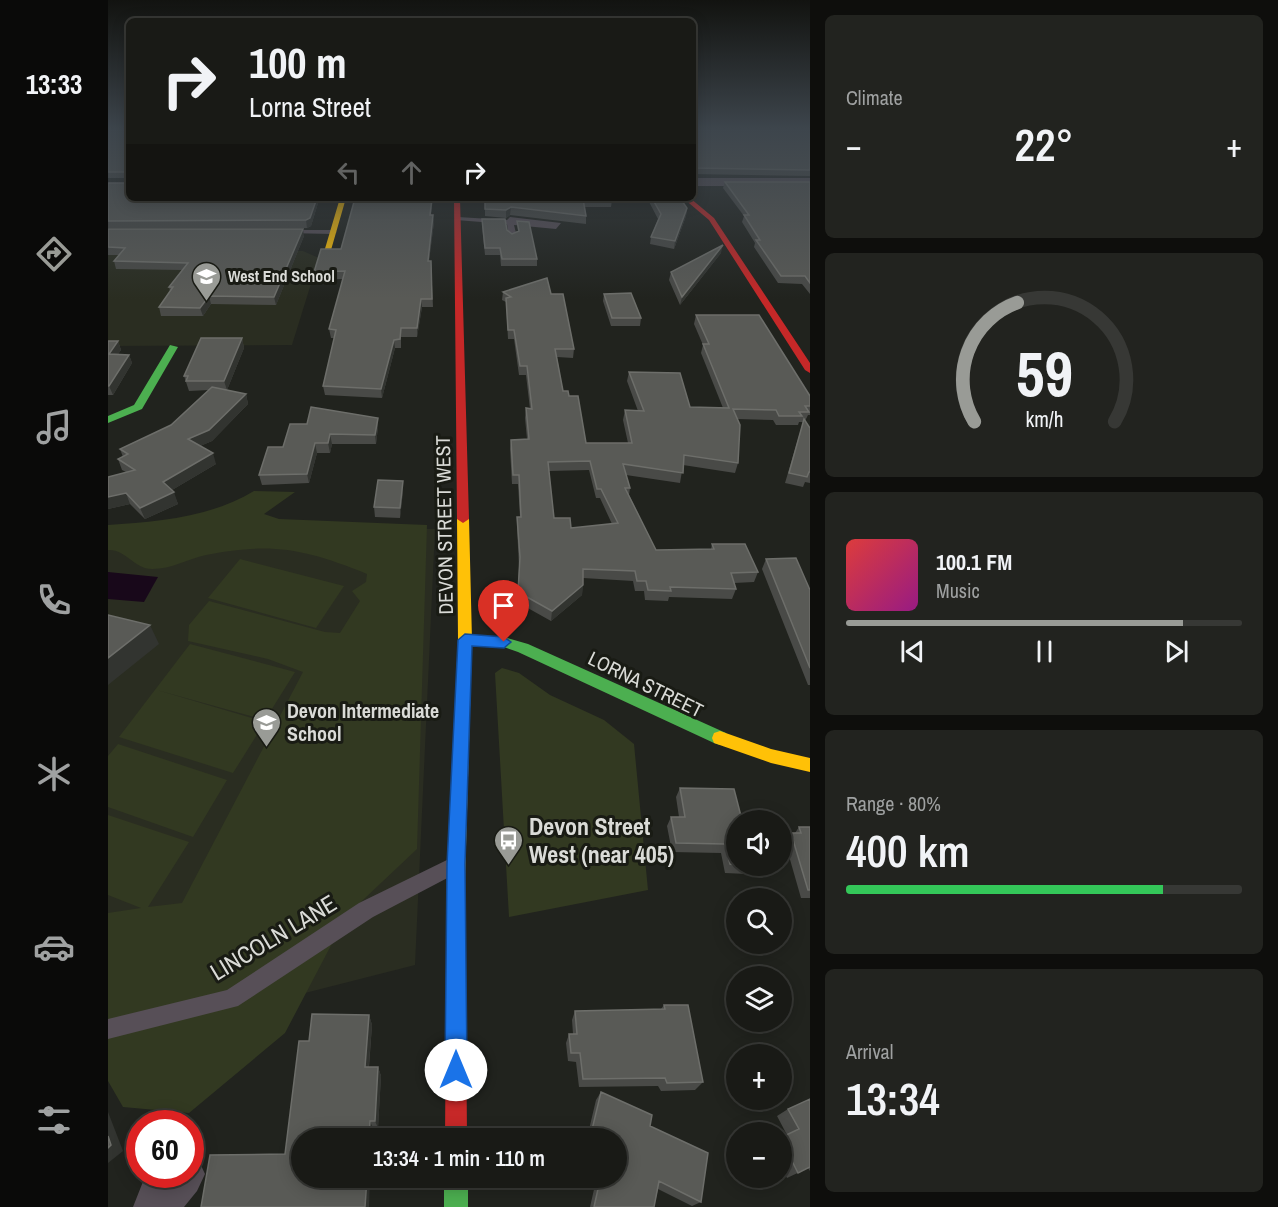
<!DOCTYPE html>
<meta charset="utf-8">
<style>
body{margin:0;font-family:"Archivo Narrow",sans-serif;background:#22231f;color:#f1f3f6;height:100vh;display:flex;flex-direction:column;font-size:22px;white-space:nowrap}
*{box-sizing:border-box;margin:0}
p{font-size:20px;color:#9fa1a1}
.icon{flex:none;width:33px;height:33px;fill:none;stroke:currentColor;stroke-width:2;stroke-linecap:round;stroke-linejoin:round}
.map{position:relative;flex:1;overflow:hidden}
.panel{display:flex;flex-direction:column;gap:15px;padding:15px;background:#0e0e0c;width:468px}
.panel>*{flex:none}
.banner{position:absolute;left:18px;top:18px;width:570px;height:183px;border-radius:9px;box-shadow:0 3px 15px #0003,0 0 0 2px #373835;background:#191a16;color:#f1f3f6;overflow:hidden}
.controls{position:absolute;left:618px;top:810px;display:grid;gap:12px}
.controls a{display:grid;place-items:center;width:66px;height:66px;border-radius:50%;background:#191a16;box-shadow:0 3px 15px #0003,0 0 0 2px #373835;font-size:30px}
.speed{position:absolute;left:18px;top:1110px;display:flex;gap:12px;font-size:30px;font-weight:700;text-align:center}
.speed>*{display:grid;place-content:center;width:78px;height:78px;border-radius:50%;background:#191a16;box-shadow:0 3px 15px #0003,0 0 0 2px #373835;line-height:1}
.speed .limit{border:9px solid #d22;background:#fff;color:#111}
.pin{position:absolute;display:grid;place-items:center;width:51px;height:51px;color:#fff;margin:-62px -26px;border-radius:50% 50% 50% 0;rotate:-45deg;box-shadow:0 0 6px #0007}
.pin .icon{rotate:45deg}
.me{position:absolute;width:66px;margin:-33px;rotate:0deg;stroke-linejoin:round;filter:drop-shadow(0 0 4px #0008)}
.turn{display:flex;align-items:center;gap:21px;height:126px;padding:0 24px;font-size:27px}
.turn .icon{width:78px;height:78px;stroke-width:2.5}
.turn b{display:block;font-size:42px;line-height:51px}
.lanes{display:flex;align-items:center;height:57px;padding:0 24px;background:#0003;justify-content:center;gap:30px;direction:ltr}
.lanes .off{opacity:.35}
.big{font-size:45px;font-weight:600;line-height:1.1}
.panel .tile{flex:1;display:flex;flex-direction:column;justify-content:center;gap:9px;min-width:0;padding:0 21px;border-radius:9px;background:#22231f}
.panel .dial{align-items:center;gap:0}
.dial svg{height:156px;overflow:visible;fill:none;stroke:#373835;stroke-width:7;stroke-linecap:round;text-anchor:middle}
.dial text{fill:#f1f3f6;stroke:none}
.song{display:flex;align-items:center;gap:18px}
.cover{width:72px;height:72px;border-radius:9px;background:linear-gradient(135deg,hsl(0 70% 55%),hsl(310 70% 35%))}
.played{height:6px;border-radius:3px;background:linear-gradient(90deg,#999b96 85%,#373835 85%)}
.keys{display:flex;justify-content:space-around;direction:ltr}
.heat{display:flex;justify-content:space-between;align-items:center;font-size:33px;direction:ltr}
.charge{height:9px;border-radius:4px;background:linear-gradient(90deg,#34c759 80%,#373835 0)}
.trip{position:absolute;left:183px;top:1128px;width:336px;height:60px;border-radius:30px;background:#191a16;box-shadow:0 3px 15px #0003,0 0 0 2px #373835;font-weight:600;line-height:60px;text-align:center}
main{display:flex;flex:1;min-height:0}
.dock{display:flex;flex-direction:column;width:108px;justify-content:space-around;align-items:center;background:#0a0a09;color:#9fa1a1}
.dock .icon{width:42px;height:42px}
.dock .current{color:#999b96}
.dock b{font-size:27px;color:#f1f3f6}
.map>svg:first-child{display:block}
</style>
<main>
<nav class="dock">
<b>13:33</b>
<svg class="icon current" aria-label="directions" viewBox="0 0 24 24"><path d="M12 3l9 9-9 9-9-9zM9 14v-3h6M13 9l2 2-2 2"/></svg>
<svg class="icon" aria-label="music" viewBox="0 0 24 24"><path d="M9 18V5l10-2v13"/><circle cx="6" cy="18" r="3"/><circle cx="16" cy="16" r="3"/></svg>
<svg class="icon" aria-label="phone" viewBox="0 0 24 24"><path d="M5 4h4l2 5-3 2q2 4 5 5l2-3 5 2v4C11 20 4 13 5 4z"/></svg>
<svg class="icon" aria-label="climate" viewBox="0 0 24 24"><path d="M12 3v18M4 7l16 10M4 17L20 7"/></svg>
<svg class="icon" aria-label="car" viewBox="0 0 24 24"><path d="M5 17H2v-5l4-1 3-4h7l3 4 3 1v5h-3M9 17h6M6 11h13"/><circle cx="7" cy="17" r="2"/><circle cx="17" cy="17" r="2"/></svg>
<svg class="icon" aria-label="filters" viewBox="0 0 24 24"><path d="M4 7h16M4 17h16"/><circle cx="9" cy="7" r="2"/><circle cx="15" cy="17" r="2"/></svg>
</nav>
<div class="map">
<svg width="702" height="1207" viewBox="0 0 702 1207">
<rect width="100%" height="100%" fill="#21231e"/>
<path fill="#2a2d21" d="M0,250L195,251L211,258L184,345L0,346Z
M327,529L307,965L0,1043V530Z"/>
<path fill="#323921" d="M146,491L187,492L156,514L171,519L319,525L309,849L239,915L177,1033L81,1113L15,1107L0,1081V913L33,908L0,895V815L81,842L40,907L74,903L195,672L160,659L80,641L81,625L101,601L217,632L232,633L252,601L244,591L258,582L259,574C197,549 164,542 98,555C79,559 64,569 44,569C26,569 18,549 0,550V525C48,522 104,517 146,491Z
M132,559L236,586L208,628L100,598Z
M82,644L187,672L157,720L49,690L157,722L125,773L11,737Z
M394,668L411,673L442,695L496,720L526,744L540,890L401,917L387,673Z
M10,744L119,780L85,837L0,807V756Z"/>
<path fill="#18081a" d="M0,573V572L50,577L36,602L0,599Z"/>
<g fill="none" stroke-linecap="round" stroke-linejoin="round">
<path fill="#574f57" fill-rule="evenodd" d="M350,217L399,220L402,217L453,223L448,229L406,225L409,237L405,239L401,237L399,224L348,220Z
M179,230H225L229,232L225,234L177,233V231Z
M341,859L347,862L350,868L347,874L265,917L130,1006L0,1039V1019L119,990L251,903Z"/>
<path fill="#574f57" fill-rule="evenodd" d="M585,178H702V186H585Z
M82,1154L89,1157L97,1174L89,1191L76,1207H25L38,1174H82Z"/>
<path fill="#4caf50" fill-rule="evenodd" d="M62,345L70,347L34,409L0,423V416L26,405Z
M357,635L396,637L420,644L618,733L620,738L618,743L612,745L606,743L410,652L396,647L352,644L350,640L352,636Z
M336,1178H360V1207H336Z"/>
<path fill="#ffc107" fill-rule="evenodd" d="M232,198H238L223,250L216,252Z
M355,515L361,519L364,640L357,881L354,887L348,890L342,887L339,881L350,640L349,519Z
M612,731L663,749L702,758V772L663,763L606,743L604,738L606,733Z"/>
<path fill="#c62828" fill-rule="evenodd" d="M346,198H352L361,519L355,523L349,519Z
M575,198H582L606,218L702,363V373L697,370L601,220Z
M348,872L354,875L357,881L359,1138H337L339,881L342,875Z"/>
</g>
<path fill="#494a47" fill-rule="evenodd" d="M0,130H21V198H226L223,203H210L203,226L199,228H0V183H21V178H0Z
M585,130H702V176L585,174Z
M617,182H702V294L694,284L670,283L646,247L647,243L634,222L636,216L615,188Z
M243,198H325L323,215L326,222L321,261H323L325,307H314L309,337H293V348H287L274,398L217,395L215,386L226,338H223L221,329L235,279L207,280L206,272L233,249L246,203H244Z
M377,198L504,200L503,207H477L478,216V224L402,215L398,218L377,216Z
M539,198H572L579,208L578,216L566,249L542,244L543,237L550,219Z
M374,219L399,230L404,234L410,232L409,221L429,259V266H393L392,255H377L374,226Z
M0,229L196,236L168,305L103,304L95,316H53L51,307L62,291L61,287L74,270L8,269L6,261L11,255H0Z
M613,253L572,305L561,280L563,272Z
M395,292L443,294L466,349L465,358L449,357L455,391L461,396L478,443H520L515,420L517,410L530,411L519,381L521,372L582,407L615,408L593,353L595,345L586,324L588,315L702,406V415H700L697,421L702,428V483L697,482L695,487L677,483L695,422H691L690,425H668L665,420L629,419L630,463L627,473L575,465L572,483L518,475L522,488L521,495L548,550L603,549L604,544L650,572L646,582L626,583L628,589L624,599L561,597L560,601L537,600L536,591H527L525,581L475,578L474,595L443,621L409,602L411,567L409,527V517H412L410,484H404L402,449L403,440L419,439L417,418L418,408L422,409L418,375H411L406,339H400L398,302L394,300ZM481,470L488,498H492L504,524L463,528L446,518L441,471Z
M496,294L533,318L532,326H503L495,301Z
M134,338L136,348L119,390L138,394L140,404L104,441L92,446L108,464L64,490L70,504L37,519L22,504L0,509V477L18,472L14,470L10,459L15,457L12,449L63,425L101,390L81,391L76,376Z
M0,341H10L13,350L10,354L21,355L24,363L5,395H0Z
M270,418V427L268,444H224L222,453H209L201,483L154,485L151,475L199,424Z
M295,491L292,518L267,517L266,507Z
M658,559L702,590V685H700L654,569Z
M572,788L628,820V866H644L639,874L617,873L613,853L564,852L559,826L563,817H571L568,797Z
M691,827H702V898H693L677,842L683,833H687Z
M556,1005L595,1082L587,1090L553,1091L550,1086L471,1087L468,1062L460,1061L458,1043L461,1034H465L464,1020L467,1011L553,1009Z
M261,1015L264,1025L261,1067H270L273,1076L270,1128H265L177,1154L201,1041Z
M493,1092L542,1126L593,1202L584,1206L550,1189L546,1207H482L487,1185L470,1178H508V1138H479L488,1100Z
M702,1099V1171L700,1168L679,1178L674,1169V1137L679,1135L669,1116L680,1109Z"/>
<path fill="#323430" d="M209,198H210V203L203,226L199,228L198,220Z
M403,207L402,215L398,218V210Z
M579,208L578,216L566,249L567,241Z
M325,215L326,222L320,269V261Z
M195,229L196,236L168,305L166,297Z
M615,245L613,253L572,305L574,297Z
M101,296L103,304L95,316L92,308Z
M313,299L314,307L309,337V328Z
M134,338L136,348L119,390L116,381Z
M286,340L287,348L274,398L273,389Z
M10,341L13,350L4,363L1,354Z
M21,355L24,363L5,395L1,386Z
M138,394L140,404L104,441L83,450L80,439Z
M270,418V427L268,444L267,435Z
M222,434L224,444L222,453L220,443Z
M207,443L209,453L201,483L199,474Z
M105,453L108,464L59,493L55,482Z
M295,481V491L292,518V508Z
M66,492L70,504L37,519L32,508Z
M18,493L22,504L0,509V497Z
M475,585L474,595L443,621L444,611Z
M42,625L51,644L0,685V658Z
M261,1015L264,1025L260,1075L257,1067Z
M270,1067L273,1076L270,1128L267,1121Z
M0,1112L15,1151L0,1163Z
M262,1121L265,1128L264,1138H261Z
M259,1178H262L261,1207H257Z"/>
<path fill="#595a56" stroke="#6d6e6a" stroke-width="1.5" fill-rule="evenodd" d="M0,130H21V198H209L202,218L198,220L0,221V183H21V172H0Z
M585,130H702V170L585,168Z
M617,182H702V283L697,276H673L648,240H652L636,215H641Z
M247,198H324L322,215H325L320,261H323L324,299H313L309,328H293L292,339L286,340L273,389L215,386L228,330L221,329L237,271L206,272L213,249H233Z
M377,198H503L504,200L475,199L478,216L403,207L398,210L377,209Z
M544,198H572L579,208L567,241L543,237L553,214Z
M374,219H397L399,230L404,234L411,231L409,221L421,222L429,259H394L392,248H377Z
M0,229H195L166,297L101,296L92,308L51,307L65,287H61L80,263L6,261L17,248L0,247Z
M615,245L574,297L563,272Z
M439,278L443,294H455L466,349H447L455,391H460L461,396H470L478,443H524L517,410L536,411L521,372L572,373L582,407L621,408L595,344H601L588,315H651L702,396V406H697L701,412H691L694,416H671L668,410L625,409L632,425L630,463L576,455L575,473L515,464L522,488H517L548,550L606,549L604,544H637L650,572L623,573L628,589L562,587L563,591L540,590L538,581H529L527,571L475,569V585L444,611L410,592L412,557L409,517H413L411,475H405L403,440L421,439L418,408L424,409L419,366H412L406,330H400L398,298L403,297L395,292ZM482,461L489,489H493L510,523L463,528L462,518H446L440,462Z
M523,293L533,318H504L496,294Z
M93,338H134L116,381H78L80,376H76Z
M0,341H10L1,354L21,355L1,386H0Z
M104,387L138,394L101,430L80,439L105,453L55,482L66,492L32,508L18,493L0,497V477L27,470L10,459L20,454L12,449L63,425Z
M203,407L270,418L267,435L222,434L220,443H207L199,474L151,475L160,447H175L182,424H199Z
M696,419L702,428V472H701L699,477L681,473Z
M270,480L295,481L292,508L266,507Z
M688,558L702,590V668L658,559Z
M0,615L42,625L0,658Z
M572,788L626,789L634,820H628V865L622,864L617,844L568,843L563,817H577Z
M691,827H702V890H700L683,833H693Z
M556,1005H580L595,1082L559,1083L557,1078L475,1079L472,1053H463L461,1034H469L467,1011L557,1009Z
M204,1014L261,1015L257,1067H270L267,1121H262L261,1138H194V1178H259L257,1207H93L102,1155L177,1154L191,1041H201Z
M493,1092L544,1115L542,1126L600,1153L593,1202L551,1181L546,1207H486L492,1180L486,1178H508V1138H482Z
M702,1099V1167L690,1173L674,1141V1137L691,1129L680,1109Z
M0,1136L3,1145L0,1148Z"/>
<linearGradient id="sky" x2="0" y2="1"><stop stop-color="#121310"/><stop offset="0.43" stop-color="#3d454c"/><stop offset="1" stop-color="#3d454c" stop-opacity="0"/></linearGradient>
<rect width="702" height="299" fill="url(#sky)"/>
<path fill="#1a73e8" stroke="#114b97" stroke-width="1.5" d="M357,634L396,637L403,642L396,648L364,646L357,864L359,1070L356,1078L348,1081L340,1078L337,1070L339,864L350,640Z"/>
<defs>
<symbol id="school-pin" viewBox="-11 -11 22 30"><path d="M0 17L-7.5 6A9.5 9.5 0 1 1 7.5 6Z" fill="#999b96" stroke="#191b14"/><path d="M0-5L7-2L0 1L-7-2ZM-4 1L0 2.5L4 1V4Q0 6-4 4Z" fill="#fff"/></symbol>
<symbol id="bus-pin" viewBox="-11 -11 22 30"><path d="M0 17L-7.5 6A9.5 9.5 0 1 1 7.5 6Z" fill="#999b96" stroke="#191b14"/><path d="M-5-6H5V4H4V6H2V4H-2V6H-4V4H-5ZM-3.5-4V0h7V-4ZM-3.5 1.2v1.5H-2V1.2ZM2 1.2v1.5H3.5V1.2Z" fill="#fff"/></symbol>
</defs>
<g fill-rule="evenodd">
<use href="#school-pin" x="82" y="260" width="33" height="45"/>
<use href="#school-pin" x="142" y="706" width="33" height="45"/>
<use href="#bus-pin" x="384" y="824" width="33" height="45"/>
</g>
<g text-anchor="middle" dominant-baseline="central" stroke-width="6" stroke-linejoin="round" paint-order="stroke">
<g font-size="16" font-weight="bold" fill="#dadbd7" stroke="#191b14" text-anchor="start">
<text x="120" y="276">West End School</text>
</g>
<g font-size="20" fill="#dadbd7" stroke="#191b14">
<text transform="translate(336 525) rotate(-91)">DEVON STREET WEST</text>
<text transform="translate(538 684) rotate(26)">LORNA STREET</text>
</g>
<g font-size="20" font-weight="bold" fill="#dadbd7" stroke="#191b14" text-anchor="start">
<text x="179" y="710">Devon Intermediate<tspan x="179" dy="23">School</tspan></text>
</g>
<g font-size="24" font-weight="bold" fill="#dadbd7" stroke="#191b14" text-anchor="start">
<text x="421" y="826">Devon Street<tspan x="421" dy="28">West (near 405)</tspan></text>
</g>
<g font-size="24" fill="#dadbd7" stroke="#191b14">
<text transform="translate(165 937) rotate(-31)">LINCOLN LANE</text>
</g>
</g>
</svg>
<div class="controls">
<a><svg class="icon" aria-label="sound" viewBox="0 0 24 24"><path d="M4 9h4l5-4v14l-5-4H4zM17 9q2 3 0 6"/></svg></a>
<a><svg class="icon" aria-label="search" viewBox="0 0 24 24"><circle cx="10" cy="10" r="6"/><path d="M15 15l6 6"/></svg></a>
<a><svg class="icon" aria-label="layers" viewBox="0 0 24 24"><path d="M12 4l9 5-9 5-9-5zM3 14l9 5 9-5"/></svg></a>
<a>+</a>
<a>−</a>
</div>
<div class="speed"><div class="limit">60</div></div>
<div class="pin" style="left:396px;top:642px;background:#d93025"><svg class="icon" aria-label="arrive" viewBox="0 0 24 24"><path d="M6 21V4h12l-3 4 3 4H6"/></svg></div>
<svg class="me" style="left:348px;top:1070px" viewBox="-20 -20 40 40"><circle r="19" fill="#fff"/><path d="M0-13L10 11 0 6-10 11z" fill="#1a73e8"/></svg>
<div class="trip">13:34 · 1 min · 110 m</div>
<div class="banner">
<div class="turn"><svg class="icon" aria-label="right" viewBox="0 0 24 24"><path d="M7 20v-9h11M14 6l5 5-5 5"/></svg><div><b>100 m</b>Lorna Street</div></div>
<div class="lanes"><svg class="icon off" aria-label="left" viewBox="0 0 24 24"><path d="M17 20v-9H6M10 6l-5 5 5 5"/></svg><svg class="icon off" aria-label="ahead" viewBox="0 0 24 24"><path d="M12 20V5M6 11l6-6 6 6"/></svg><svg class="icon" aria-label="right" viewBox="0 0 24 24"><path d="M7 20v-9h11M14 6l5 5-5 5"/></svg></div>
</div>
</div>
<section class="panel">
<div class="tile"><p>Climate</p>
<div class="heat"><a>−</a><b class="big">22°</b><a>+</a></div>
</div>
<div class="tile dial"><svg viewBox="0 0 100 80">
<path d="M14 69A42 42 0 1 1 86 69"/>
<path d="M14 69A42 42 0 0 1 36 8" stroke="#999b96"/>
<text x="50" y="56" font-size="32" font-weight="700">59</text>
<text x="50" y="72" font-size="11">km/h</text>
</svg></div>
<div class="tile">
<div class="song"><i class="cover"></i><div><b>100.1 FM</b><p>Music</p></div></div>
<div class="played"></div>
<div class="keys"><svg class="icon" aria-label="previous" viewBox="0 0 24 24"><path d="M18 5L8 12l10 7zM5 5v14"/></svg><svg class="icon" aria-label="pause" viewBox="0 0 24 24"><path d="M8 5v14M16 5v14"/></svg><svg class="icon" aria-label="next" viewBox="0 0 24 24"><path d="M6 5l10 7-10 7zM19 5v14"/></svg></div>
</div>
<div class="tile"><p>Range · 80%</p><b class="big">400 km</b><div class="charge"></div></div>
<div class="tile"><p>Arrival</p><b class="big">13:34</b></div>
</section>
</main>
